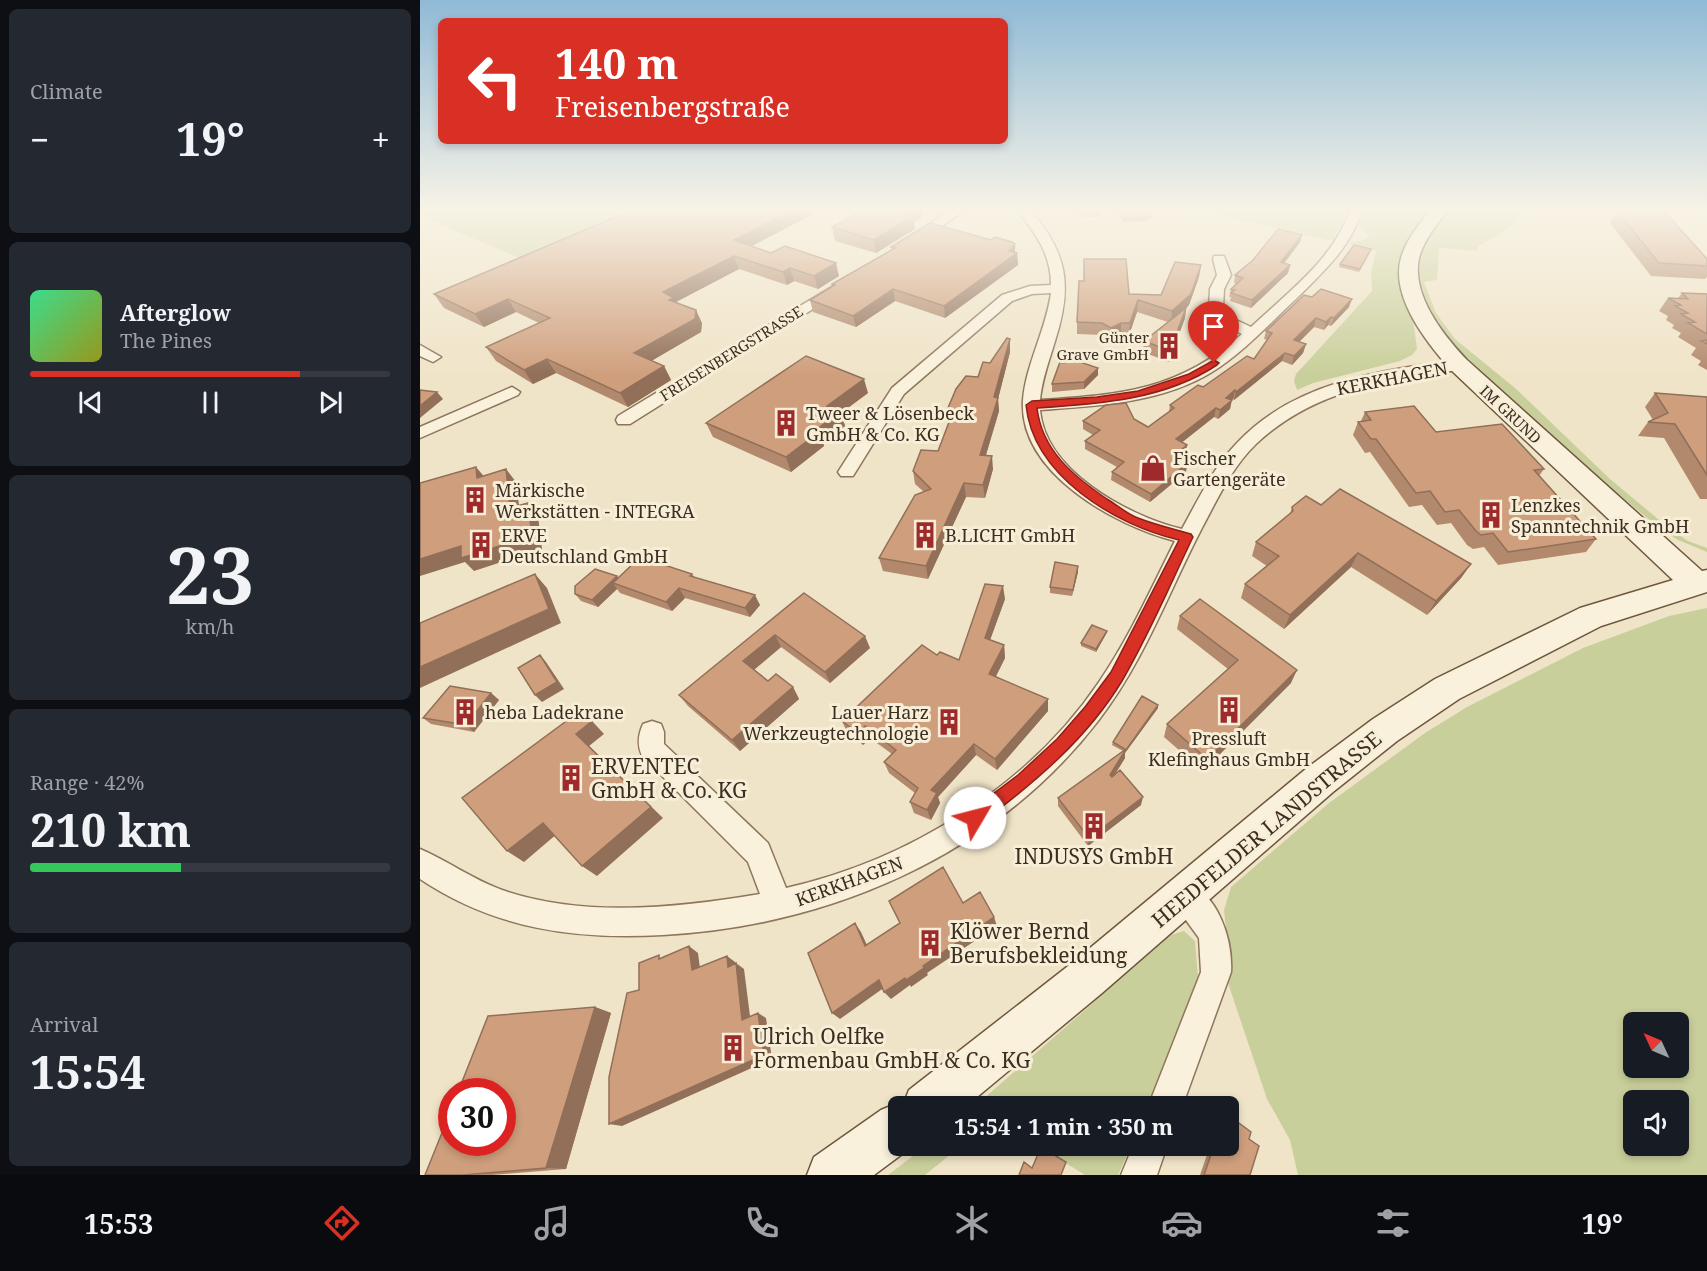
<!DOCTYPE html>
<meta charset="utf-8">
<style>
body{margin:0;font-family:"Noto Serif",serif;background:#242831;color:#f1f3f6;height:100vh;display:flex;flex-direction:column;font-size:22px;white-space:nowrap}
*{box-sizing:border-box;margin:0}
p{font-size:20px;color:#9ea1a6}
.icon{flex:none;width:33px;height:33px;fill:none;stroke:currentColor;stroke-width:2;stroke-linecap:round;stroke-linejoin:round}
.map{position:relative;flex:1;overflow:hidden}
.panel{display:flex;flex-direction:column;gap:9px;padding:9px;background:#0d0f14;width:420px}
.panel>*{flex:none}
.top-card{position:absolute;left:18px;top:18px;width:570px;height:126px;border-radius:9px;box-shadow:0 3px 9px #0003;background:#d93025;color:#fff;overflow:hidden}
.needle{width:39px;rotate:314deg}
.buttons{position:absolute;left:1203px;top:1012px;display:grid;gap:12px}
.buttons a{display:grid;place-items:center;width:66px;height:66px;border-radius:9px;background:#171b24;box-shadow:0 3px 9px #0003;font-size:30px}
.speed{position:absolute;left:18px;top:1078px;display:flex;gap:12px;font-size:30px;font-weight:700;text-align:center}
.speed>*{display:grid;place-content:center;width:78px;height:78px;border-radius:50%;background:#171b24;box-shadow:0 3px 9px #0003;line-height:1}
.speed .limit{border:9px solid #d22;background:#fff;color:#111}
.pin{position:absolute;display:grid;place-items:center;width:51px;height:51px;color:#fff;margin:-62px -26px;border-radius:50% 50% 50% 0;rotate:-45deg;box-shadow:0 0 6px #0007}
.pin .icon{rotate:45deg}
.me{position:absolute;width:66px;margin:-33px;rotate:53deg;stroke-linejoin:round;filter:drop-shadow(0 0 4px #0008)}
.turn{display:flex;align-items:center;gap:21px;height:126px;padding:0 18px;font-size:27px}
.turn .icon{width:78px;height:78px;stroke-width:2.5}
.turn b{display:block;font-size:42px;line-height:51px}
.big{font-size:45px;font-weight:700;line-height:1.1}
.panel .tile{flex:1;display:flex;flex-direction:column;justify-content:center;gap:9px;min-width:0;padding:0 21px;border-radius:9px;background:#242831}
.panel .dial{align-items:center;gap:0}
.dial b{font-size:78px;line-height:1}
.song{display:flex;align-items:center;gap:18px}
.cover{width:72px;height:72px;border-radius:9px;background:linear-gradient(135deg,hsl(150 70% 55%),hsl(60 70% 35%))}
.played{height:6px;border-radius:3px;background:linear-gradient(90deg,#d93025 75%,#363941 75%)}
.keys{display:flex;justify-content:space-around;direction:ltr}
.heat{display:flex;justify-content:space-between;align-items:center;font-size:33px;direction:ltr}
.charge{height:9px;border-radius:4px;background:linear-gradient(90deg,#34c759 42%,#363941 0)}
.trip{position:absolute;left:468px;top:1096px;width:351px;height:60px;border-radius:9px;background:#171b24;box-shadow:0 3px 9px #0003;font-weight:700;line-height:60px;text-align:center}
.menu{display:flex;height:96px;justify-content:space-around;align-items:center;background:#090b0e;color:#9ea1a6}
.menu .icon{width:42px;height:42px}
.menu .on{color:#d93025}
.menu b{font-size:27px;color:#f1f3f6}
main{display:flex;flex:1;min-height:0}
.map>svg:first-child{display:block}
</style>
<main>
<section class="panel">
<div class="tile"><p>Climate</p>
<div class="heat"><a>−</a><b class="big">19°</b><a>+</a></div>
</div>
<div class="tile">
<div class="song"><i class="cover"></i><div><b>Afterglow</b><p>The Pines</p></div></div>
<div class="played"></div>
<div class="keys"><svg class="icon" aria-label="previous" viewBox="0 0 24 24"><path d="M18 5L8 12l10 7zM5 5v14"/></svg><svg class="icon" aria-label="pause" viewBox="0 0 24 24"><path d="M8 5v14M16 5v14"/></svg><svg class="icon" aria-label="next" viewBox="0 0 24 24"><path d="M6 5l10 7-10 7zM19 5v14"/></svg></div>
</div>
<div class="tile dial"><b>23</b><p>km/h</p></div>
<div class="tile"><p>Range · 42%</p><b class="big">210 km</b><div class="charge"></div></div>
<div class="tile"><p>Arrival</p><b class="big">15:54</b></div>
</section>
<div class="map">
<svg width="1287" height="1175" viewBox="0 0 1287 1175">
<rect width="100%" height="100%" fill="#f0e4c8"/>
<path fill="#c9cf9b" fill-rule="evenodd" d="M0,210H235L114,264L0,216Z
M775,210H928L913,241Z
M943,210H1013L991,237L992,312L997,349L992,355L980,361L893,383L877,390L874,381L876,374L952,291L951,272L956,251L930,245L932,242L945,240L950,235L939,227Z
M1027,210H1110L1079,235L1058,246L1057,251L1019,248L1017,280L1004,282L1016,313L1035,339L1095,388L1190,479L1250,529L1268,541L1287,548V552L1258,540L1238,527L1137,443L1037,351L1010,314L998,289L997,260L1003,243Z
M1287,608V1175H878L870,1140L847,1099L806,977L810,967L804,910L811,887L909,803L1005,733L1047,707L1163,648L1249,616ZM1214,1023H1258V1068H1214ZM1214,1101H1258V1146H1214Z
M764,931L775,941L778,977L770,1015L729,1107H554L751,935Z
M506,1146H541L505,1175H468Z
M618,1146H711L698,1175H665Z"/>
<g fill="none" stroke-linecap="round" stroke-linejoin="round">
<defs>
<path id="minor" d="M531,210H545L496,244H488L486,241L488,238Z
M597,210H610C649,254 652,288 635,341C629,361 622,379 620,400C701,395 759,390 822,334L802,324L789,307L790,289L797,275L793,259L794,256H804L811,275L804,289L803,307L812,318L831,327C867,293 914,259 930,210H942C931,247 904,271 878,297C850,323 824,352 792,372C742,403 677,406 620,410C625,471 708,516 762,529C778,500 793,468 816,444C873,382 960,370 1039,360L1047,365L1039,370C965,379 892,391 836,444C812,467 798,498 783,526C749,591 724,662 678,721C574,856 409,926 243,935C155,940 75,929 0,879V849C28,861 52,879 82,890C163,918 257,908 340,894L328,862L222,756C217,745 218,735 223,724L232,721L241,724L244,732V744L348,843L366,888C488,861 609,786 679,682C709,638 731,589 755,541C696,526 598,473 603,400C606,364 626,330 631,293L612,294L592,301L484,394L433,476H421L418,472L472,388L582,295L610,286L631,285C631,254 616,234 597,210Z
M415,285L422,289L420,292L210,424H198L196,420L198,416Z
M0,345L21,357L13,362L0,356Z
M92,387L100,392L98,395L0,438V427Z
M765,881C798,894 813,939 811,972L762,1107H728L781,972L779,938L755,905L751,895L755,885Z
M713,1146H747L737,1175H701Z"/>
<path id="secondary" d="M1011,210H1028C1017,225 1004,239 999,258C991,295 1024,336 1047,360L1282,571L1287,570V592L1181,626L1039,699L977,741L913,792L682,993L545,1107H478V1146H493L454,1175H387L394,1157L461,1110L478,1103L483,1105L489,1090L652,963L887,768L953,719L1015,679L1160,608L1253,580L1031,370C1007,343 970,297 981,258C986,240 999,224 1011,210Z"/>
</defs>
<use href="#minor" stroke="#8d765c" stroke-width="3"/>
<use href="#secondary" stroke="#6f573f" stroke-width="3"/>
<use href="#minor" fill="#faf1dc" fill-rule="evenodd"/>
<use href="#secondary" fill="#faf1dc" fill-rule="evenodd"/>
</g>
<path fill="#b2896c" d="M212,210H401L332,246L419,276L398,289L374,281L367,285L319,269L256,302L282,323L281,332L231,361L244,366L251,380L208,407L136,373L113,384L76,361L66,347L119,323L96,312L64,327L24,308L14,294Z
M648,210H686L674,217H662L655,213H648Z
M696,210H733L732,218L728,219V221L703,222Z
M1197,211L1287,259V277L1285,279L1231,276L1190,223Z
M502,217L494,222L495,229L456,253L415,241L412,227Z
M882,235L880,242L864,263L870,265L868,273L831,308L810,301L811,297H809L811,289L816,284L814,283L815,275Z
M471,247L595,253H597L598,265L525,318L475,301L436,327L393,312L390,300L413,286L412,284L472,250Z
M951,249L939,272L919,267L920,264Z
M664,259L709,294L741,295L781,265L779,277L769,305L766,308L765,318L749,362L723,352L724,341L748,322L717,312L709,335H701L691,340L682,335L657,334V322L664,281Z
M1262,293L1287,294V370L1278,365L1281,361L1271,355L1276,348L1258,337L1261,333L1252,328L1254,325L1246,320L1248,316L1239,311L1248,298H1258Z
M929,307L911,326L908,325L904,330L894,327L879,342L886,344L883,353L872,365L862,361L814,400L813,399L811,400L810,409L798,419L794,417L762,442L766,454L760,459L767,463L766,472L730,502L691,480L692,472L697,467L665,449V441L673,435L663,429V421L714,419L728,427L749,412L750,405L834,359L847,340L844,339L846,331Z
M590,339V352L578,399L579,411L566,455L573,469L565,498L546,497L508,579L463,571L459,558L504,492L495,484L493,471L518,451L530,419L528,408L558,377Z
M678,368V375L664,389L632,392V384Z
M448,393L421,413L425,426L403,443L404,446L371,472L293,437L286,423Z
M1235,393L1287,397V499H1280L1244,438L1218,436L1228,422L1233,420L1225,407Z
M945,412L1016,432L1124,469L1119,476L1176,539L1166,552L1078,565L1064,547L1053,549L1047,545L1031,523L1017,525L1002,505L989,507L950,452L945,453L933,435L938,422L941,421Z
M901,505L1051,564L1041,578L1007,615L931,567L864,629L821,598L825,584L847,566L832,556L836,542L870,514L872,507Z
M658,566V572L652,596L630,593V587Z
M272,574L275,578L340,605L330,617L265,598L252,611L200,593L197,589L178,607L161,601L155,594L197,576L198,578Z
M384,593L450,648L410,683L361,647L334,670L348,681L373,687L379,699L320,751L268,706L259,695Z
M585,599L570,640L584,645L585,658L576,676L628,711L577,770L556,755L518,797L520,803L511,820L494,813L490,802L495,793L469,773L464,762L472,754L450,738L443,745L427,732L422,721L539,660Z
M760,616L871,683L783,771L744,737L747,724L808,669L757,629Z
M687,631L686,634L676,652L661,646V643Z
M71,693L79,700L54,732L11,724L3,718Z
M738,708L705,753V758L695,774L721,805L668,846L638,806V798L703,751L692,745L693,742Z
M175,1007L191,1013L146,1169L73,1175H5Z
M819,1123L829,1139L830,1175H780L790,1146H808L814,1125Z"/>
<path fill="#916f58" d="M373,210H401L318,253L314,240Z
M489,210H501L502,217L494,222L495,229L456,253L454,240L484,214Z
M675,210H686L674,217Z
M882,235L880,242L859,270L861,262Z
M595,244V255L597,253L598,265L525,318L524,306L589,251Z
M314,256L319,269L256,302L260,311L243,292Z
M416,263L419,276L398,289L394,276Z
M781,265L779,277L769,305L766,308L765,318L749,362L752,311Z
M870,265L868,273L831,308L832,300Z
M370,268L374,281L367,285L363,272Z
M473,289L475,301L436,327L433,316Z
M88,299L96,312L64,327L55,314Z
M932,299L929,307L911,326L914,318Z
M718,300L717,312L709,335L710,323Z
M276,310L282,323L281,332L221,367L214,353Z
M911,317L908,325L904,330L906,322Z
M896,318L894,327L872,349L874,340Z
M701,323V335L691,340V328Z
M590,339V352L578,399L579,411L562,468L560,455L574,397Z
M886,344L883,353L872,365L874,356Z
M865,353L862,361L814,400L816,392Z
M127,359L136,373L113,384L104,370Z
M244,366L251,380L208,407L200,393Z
M678,368V375L664,389V382Z
M444,379L448,393L421,413L425,426L403,443L404,446L371,472L366,457L407,406Z
M815,390L813,399L804,406L806,398Z
M17,392L23,399L0,418V406Z
M812,400L810,409L798,419L800,410Z
M796,408L794,417L755,448L756,439Z
M767,445L766,454L753,465L754,456Z
M572,456L573,469L565,498L563,485Z
M767,463L766,472L730,502L731,494Z
M56,467L67,480L57,478Z
M86,469L96,482L101,521L90,508Z
M544,483L546,497L508,579L506,566Z
M108,503L118,516L122,549L54,571L45,562L0,576V559L41,546Z
M938,553L931,567L864,629L870,615Z
M1051,564L1041,578L1007,615L1016,601Z
M658,566V572L652,596L653,590Z
M115,574L127,588L141,623L0,688V667Z
M197,576L202,583H193L197,589L178,607L172,600Z
M583,586L585,599L566,651L565,638Z
M259,588L265,598L252,611L246,602Z
M335,595L340,605L330,617L325,608Z
M687,631L686,634L676,652V649Z
M355,635L361,647L330,673L323,661Z
M445,636L450,648L410,683L405,672Z
M584,645L585,658L571,686L569,674Z
M120,655L126,662L144,689L122,702L115,695Z
M877,670L871,683L783,771L787,759Z
M373,687L379,699L320,751L312,740Z
M71,693L79,700L54,732L46,725Z
M628,699V711L577,770L575,759Z
M738,705V708L705,753V758L689,784L690,775L706,749Z
M172,721L184,734L169,746L243,818L177,876L162,866L156,734Z
M445,726L450,738L443,745L438,733Z
M554,744L556,755L518,797L520,803L511,820L507,810L511,790Z
M723,797L721,805L668,846L669,838Z
M123,823L138,833L104,862L87,851Z
M574,917L577,926L507,973L508,975L491,987L490,985L471,999L464,992Z
M435,923L441,932L451,954L445,946Z
M269,946L278,953L281,976L272,970Z
M307,956L315,962L317,972L308,967Z
M316,963L324,969L331,1024L322,1020Z
M459,980L465,987L420,1019L412,1013Z
M175,1007L191,1013L146,1169L126,1168Z
M338,1013L346,1018L352,1059L202,1126L189,1124Z"/>
<path fill="#cf9f7d" stroke="#916f58" stroke-width="1.5" d="M212,210H373L314,240L351,253L365,246L416,263L394,276L370,268L363,272L314,256L243,292L254,298L249,300L276,310L275,319L214,353L244,366L200,393L127,359L104,370L66,347L130,318L88,299L55,314L14,294Z
M444,210H489L484,214L493,216L454,240L412,227Z
M1197,211L1245,212L1287,259V266L1239,263Z
M510,223L571,240L575,237L592,242L595,244L592,247H594L589,251L597,253L524,306L473,289L433,316L390,300L415,285L412,284L475,248L471,247Z
M858,229L882,235L861,262L870,265L832,300L811,293L815,290L811,289L823,278L815,275L833,260Z
M934,245L951,249L940,269L920,264Z
M664,259H706L709,294L741,295L755,262L781,265L771,294L752,311L718,300L710,323H701L691,328L682,323L657,322L659,281H664Z
M901,289L932,299L914,318L911,317L906,322L896,318L874,340L886,344L874,356L865,353L816,392L815,390L806,398L812,400L800,410L796,408L756,439L767,445L754,456L767,463L731,494L692,472L704,462L665,441L680,430L663,421L686,405L706,403L714,419L728,427L754,408L750,405L778,385L783,387L827,356L834,359L852,333L846,331L884,295L892,297Z
M1262,293L1287,294V334L1268,323L1275,322L1261,314L1268,313L1255,306L1261,305L1248,298L1268,299Z
M766,308L750,351L724,341Z
M587,338L590,339L574,397L578,398L560,455L572,456L563,485L544,483L506,566L459,558L495,495L511,489L493,471L501,450L518,451L534,409L528,408L536,389L546,376L558,377L563,362L570,363Z
M1287,340V344L1281,341Z
M386,356L444,379L407,406L421,411L396,430L399,432L366,457L286,423Z
M648,358L678,368L664,382L632,384L640,362L644,363Z
M0,390L17,392L0,406Z
M1235,393L1287,397V475L1255,424L1228,422L1248,413Z
M994,406L1016,432L1082,424L1124,469L1114,470L1176,539L1088,552L1073,533L1061,535L1056,531L1039,510L1025,512L1010,491L996,493L956,439H951L938,422L951,420L945,412Z
M56,467L57,478L86,469L90,508L108,503L112,536L41,558V546L0,559V483Z
M920,489L1051,564L1016,601L938,553L870,615L825,584L859,556L836,542L873,511L872,507L886,496L901,505Z
M220,557L272,574L270,576L335,595L325,608L259,588L246,602L193,583Z
M635,562L658,566L653,590L630,587Z
M175,569L197,576L172,600L155,594V586Z
M115,574L129,609L0,667V623Z
M565,584L583,586L565,638L584,645L569,674L628,699L575,759L554,744L511,790L517,793L507,810L490,802L498,788L464,762L476,750L445,726L438,733L422,721L502,645L517,655L520,652L539,660Z
M384,593L445,636L405,672L355,635L323,661L348,681L356,674L373,687L312,740L259,695Z
M780,599L877,670L787,759L747,724L818,660L760,616Z
M672,625L687,631L676,649L661,643Z
M120,655L137,682L115,695L98,668Z
M30,686L71,693L46,725L3,718Z
M722,696L738,705L706,750L693,742Z
M160,711L172,721L156,734L231,807L162,866L123,823L87,851L42,798Z
M706,749L690,775L692,777L700,770L723,797L669,838L638,798Z
M523,867L543,903L560,892L574,917L503,966L504,968L486,980L485,978L464,992L459,980L412,1013L388,953L435,923L445,946L480,923L469,901Z
M269,946L272,970L307,956L308,967L316,963L322,1020L338,1013L344,1055L189,1124V1077L207,993L219,990V963L239,955V959Z
M175,1007L126,1168L43,1175H5L32,1108V1143H82V1092H38L68,1016Z
M819,1123L831,1132L829,1139L839,1146L830,1175H784L794,1146H808V1126L816,1131Z
M621,1147L646,1162L641,1175H599L604,1162L612,1168Z"/>
<linearGradient id="sky" x2="0" y2="1"><stop stop-color="#8fbad6"/><stop offset="0.56" stop-color="#f8f3e6"/><stop offset="1" stop-color="#f8f3e6" stop-opacity="0"/></linearGradient>
<rect width="1287" height="375" fill="url(#sky)"/>
<path fill="#d93025" stroke="#8d1f18" stroke-width="1.5" d="M794,360L799,363L797,365C744,400 679,404 617,408C622,450 653,476 687,499C697,505 707,514 718,518C736,525 754,529 771,534L773,537C750,585 729,635 702,681C667,739 614,783 561,823L555,826L549,823L547,818L549,812L598,775L637,739L665,707L691,672L759,540C695,525 613,476 606,405L612,401L677,397L718,391L769,374Z"/>
<defs>
<symbol id="building-bare" viewBox="-9 -9 18 18"><path d="M-4-6H4V6H1V3H-1V6H-4ZM-2.5-4.3h1.7v1.8h-1.7ZM.8-4.3h1.7v1.8H.8ZM-2.5-1h1.7V.8h-1.7ZM.8-1h1.7V.8H.8Z" fill="#9e2a2b" stroke="#f7eed8" stroke-width="2.5" paint-order="stroke"/></symbol>
<symbol id="shop-bare" viewBox="-9 -9 18 18"><path d="M-5-2.5h2.3a2.7 3.5 0 0 1 5.4 0H5L5.5 6h-11ZM-1.5-2.5h3a1.5 2.3 0 0 0-3 0Z" fill="#9e2a2b" stroke="#f7eed8" stroke-width="2.5" paint-order="stroke"/></symbol>
</defs>
<g fill-rule="evenodd">
<use href="#building-bare" x="730" y="327" width="38" height="38"/>
<use href="#building-bare" x="347" y="404" width="38" height="38"/>
<use href="#shop-bare" x="714" y="449" width="38" height="38"/>
<use href="#building-bare" x="36" y="481" width="38" height="38"/>
<use href="#building-bare" x="1052" y="496" width="38" height="38"/>
<use href="#building-bare" x="486" y="516" width="38" height="38"/>
<use href="#building-bare" x="42" y="526" width="38" height="38"/>
<use href="#building-bare" x="790" y="691" width="38" height="38"/>
<use href="#building-bare" x="26" y="693" width="38" height="38"/>
<use href="#building-bare" x="510" y="703" width="38" height="38"/>
<use href="#building-bare" x="132" y="759" width="38" height="38"/>
<use href="#building-bare" x="655" y="807" width="38" height="38"/>
<use href="#building-bare" x="491" y="924" width="38" height="38"/>
<use href="#building-bare" x="294" y="1029" width="38" height="38"/>
</g>
<g text-anchor="middle" dominant-baseline="central" stroke-width="6" stroke-linejoin="round" paint-order="stroke">
<g font-size="15" fill="#3d2e20" stroke="#f7eed8" text-anchor="end">
<text x="729" y="337">Günter<tspan x="729" dy="17">Grave GmbH</tspan></text>
</g>
<g font-size="15" fill="#3d2e20" stroke="#f7eed8">
<text transform="translate(311 353) rotate(-32)">FREISENBERGSTRASSE</text>
<text transform="translate(1091 414) rotate(43)">IM GRUND</text>
</g>
<g font-size="18" fill="#3d2e20" stroke="#f7eed8">
<text transform="translate(972 378) rotate(-11)">KERKHAGEN</text>
<text transform="translate(429 881) rotate(-20)">KERKHAGEN</text>
</g>
<g font-size="18" fill="#3d2e20" stroke="#f7eed8" text-anchor="start">
<text x="386" y="413">Tweer &amp; Lösenbeck<tspan x="386" dy="21">GmbH &amp; Co. KG</tspan></text>
<text x="753" y="458">Fischer<tspan x="753" dy="21">Gartengeräte</tspan></text>
<text x="75" y="490">Märkische<tspan x="75" dy="21">Werkstätten - INTEGRA</tspan></text>
<text x="1091" y="505">Lenzkes<tspan x="1091" dy="21">Spanntechnik GmbH</tspan></text>
<text x="81" y="535">ERVE<tspan x="81" dy="21">Deutschland GmbH</tspan></text>
<text x="525" y="535">B.LICHT GmbH</text>
<text x="65" y="712">heba Ladekrane</text>
<text x="509" y="712" text-anchor="end">Lauer Harz<tspan x="509" dy="21">Werkzeugtechnologie</tspan></text>
<text x="809" y="738" text-anchor="middle">Pressluft<tspan x="809" dy="21">Klefinghaus GmbH</tspan></text>
</g>
<g font-size="21" fill="#3d2e20" stroke="#f7eed8" text-anchor="start">
<text x="171" y="766">ERVENTEC<tspan x="171" dy="24">GmbH &amp; Co. KG</tspan></text>
<text x="674" y="856" text-anchor="middle">INDUSYS GmbH</text>
<text x="530" y="931">Klöwer Bernd<tspan x="530" dy="24">Berufsbekleidung</tspan></text>
<text x="333" y="1036">Ulrich Oelfke<tspan x="333" dy="24">Formenbau GmbH &amp; Co. KG</tspan></text>
</g>
<g font-size="21" fill="#3d2e20" stroke="#f7eed8">
<text transform="translate(846 829) rotate(-40)">HEEDFELDER LANDSTRASSE</text>
</g>
</g>
</svg>
<div class="buttons">
<a><svg class="needle" viewBox="-14 -14 28 28"><path d="M0-13l5 13h-10z" fill="#e53935"/><path d="M0 13l5-13h-10z" fill="#9ea1a6"/></svg></a>
<a><svg class="icon" aria-label="sound" viewBox="0 0 24 24"><path d="M4 9h4l5-4v14l-5-4H4zM17 9q2 3 0 6"/></svg></a>
</div>
<div class="speed"><div class="limit">30</div></div>
<div class="pin" style="left:794px;top:363px;background:#d93025"><svg class="icon" aria-label="arrive" viewBox="0 0 24 24"><path d="M6 21V4h12l-3 4 3 4H6"/></svg></div>
<svg class="me" style="left:555px;top:818px" viewBox="-20 -20 40 40"><circle r="19" fill="#fff"/><path d="M0-13L10 11 0 6-10 11z" fill="#d93025"/></svg>
<div class="trip">15:54 · 1 min · 350 m</div>
<div class="top-card">
<div class="turn"><svg class="icon" aria-label="left" viewBox="0 0 24 24"><path d="M17 20v-9H6M10 6l-5 5 5 5"/></svg><div><b>140 m</b>Freisenbergstraße</div></div>
</div>
</div>
</main>
<nav class="menu">
<b>15:53</b>
<svg class="icon on" aria-label="directions" viewBox="0 0 24 24"><path d="M12 3l9 9-9 9-9-9zM9 14v-3h6M13 9l2 2-2 2"/></svg>
<svg class="icon" aria-label="music" viewBox="0 0 24 24"><path d="M9 18V5l10-2v13"/><circle cx="6" cy="18" r="3"/><circle cx="16" cy="16" r="3"/></svg>
<svg class="icon" aria-label="phone" viewBox="0 0 24 24"><path d="M5 4h4l2 5-3 2q2 4 5 5l2-3 5 2v4C11 20 4 13 5 4z"/></svg>
<svg class="icon" aria-label="climate" viewBox="0 0 24 24"><path d="M12 3v18M4 7l16 10M4 17L20 7"/></svg>
<svg class="icon" aria-label="car" viewBox="0 0 24 24"><path d="M5 17H2v-5l4-1 3-4h7l3 4 3 1v5h-3M9 17h6M6 11h13"/><circle cx="7" cy="17" r="2"/><circle cx="17" cy="17" r="2"/></svg>
<svg class="icon" aria-label="filters" viewBox="0 0 24 24"><path d="M4 7h16M4 17h16"/><circle cx="9" cy="7" r="2"/><circle cx="15" cy="17" r="2"/></svg>
<b>19°</b>
</nav>
